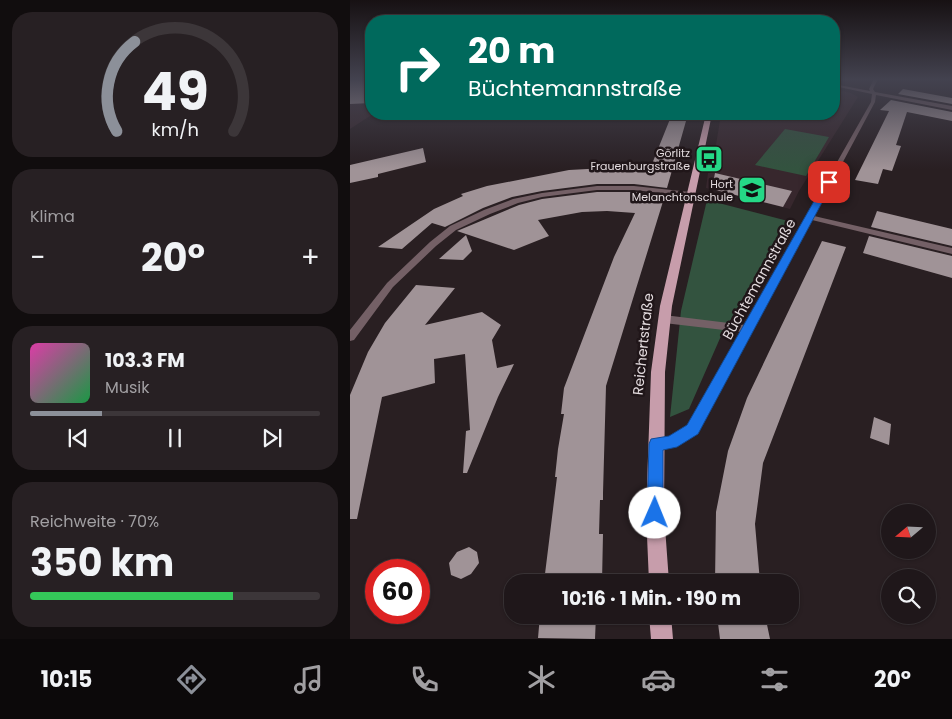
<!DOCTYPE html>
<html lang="de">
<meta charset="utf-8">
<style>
body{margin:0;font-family:Poppins,sans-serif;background:#272023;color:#f1f3f6;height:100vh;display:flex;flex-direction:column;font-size:19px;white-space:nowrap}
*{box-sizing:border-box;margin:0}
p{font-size:16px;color:#a19fa2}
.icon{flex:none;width:28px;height:28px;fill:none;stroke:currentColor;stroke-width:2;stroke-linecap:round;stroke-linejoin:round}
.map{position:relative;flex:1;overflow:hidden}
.drawer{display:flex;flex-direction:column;gap:12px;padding:12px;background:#110d0e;width:350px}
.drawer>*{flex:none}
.hud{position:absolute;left:15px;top:15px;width:475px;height:105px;border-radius:20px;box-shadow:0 1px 4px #0004,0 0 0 1px #3c3639;background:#00695c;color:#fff;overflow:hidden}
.needle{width:32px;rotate:251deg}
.fabs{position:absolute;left:531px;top:504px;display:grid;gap:10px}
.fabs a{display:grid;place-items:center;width:55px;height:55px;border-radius:50%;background:#1f171a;box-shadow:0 1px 4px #0004,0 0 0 1px #3c3639;font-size:25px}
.speed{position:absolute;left:15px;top:559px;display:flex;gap:10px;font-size:25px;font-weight:700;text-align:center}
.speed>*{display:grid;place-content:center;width:65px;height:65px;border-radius:50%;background:#1f171a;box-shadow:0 1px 4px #0004,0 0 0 1px #3c3639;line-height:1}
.speed .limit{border:8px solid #d22;background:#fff;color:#111}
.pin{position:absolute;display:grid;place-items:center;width:42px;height:42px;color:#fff;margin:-21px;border-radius:10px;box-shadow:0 2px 8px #0006}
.me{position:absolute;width:55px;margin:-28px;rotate:1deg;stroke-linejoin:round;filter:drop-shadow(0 0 4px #0008)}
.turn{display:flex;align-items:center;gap:18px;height:105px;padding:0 20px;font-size:22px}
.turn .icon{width:65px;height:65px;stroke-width:2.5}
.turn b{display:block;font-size:35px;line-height:42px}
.big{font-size:38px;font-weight:700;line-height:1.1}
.drawer .widget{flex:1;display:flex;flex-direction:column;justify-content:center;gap:8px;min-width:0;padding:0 18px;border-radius:20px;background:#272023}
.drawer .dial{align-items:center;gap:0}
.dial svg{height:130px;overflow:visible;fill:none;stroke:#3c3639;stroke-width:7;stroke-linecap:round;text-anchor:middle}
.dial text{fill:#f1f3f6;stroke:none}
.song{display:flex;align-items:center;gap:15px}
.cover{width:60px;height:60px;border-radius:8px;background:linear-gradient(135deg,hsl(320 70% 55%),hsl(140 70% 35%))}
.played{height:5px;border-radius:2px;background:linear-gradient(90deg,#8c9099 25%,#3c3639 25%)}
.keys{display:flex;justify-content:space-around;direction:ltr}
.heat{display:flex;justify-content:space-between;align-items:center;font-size:28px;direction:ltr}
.charge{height:8px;border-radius:4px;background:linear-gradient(90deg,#34c759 70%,#3c3639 0)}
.trip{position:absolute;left:154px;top:574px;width:295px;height:50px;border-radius:20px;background:#1f171a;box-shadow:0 1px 4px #0004,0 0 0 1px #3c3639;font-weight:700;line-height:50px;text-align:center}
.dock{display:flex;height:80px;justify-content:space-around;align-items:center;background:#0c090a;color:#a19fa2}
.dock .icon{width:35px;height:35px}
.dock .on{color:#8c9099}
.dock b{font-size:22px;color:#f1f3f6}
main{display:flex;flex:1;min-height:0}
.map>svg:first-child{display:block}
</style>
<main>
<section class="drawer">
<div class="widget dial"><svg viewBox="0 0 100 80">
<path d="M14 69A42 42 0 1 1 86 69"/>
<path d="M14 69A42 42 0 0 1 25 14" stroke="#8c9099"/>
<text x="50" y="56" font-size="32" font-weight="700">49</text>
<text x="50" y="72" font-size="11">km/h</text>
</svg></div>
<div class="widget"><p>Klima</p>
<div class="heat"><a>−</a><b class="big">20°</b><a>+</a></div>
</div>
<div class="widget">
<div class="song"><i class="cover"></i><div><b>103.3 FM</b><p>Musik</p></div></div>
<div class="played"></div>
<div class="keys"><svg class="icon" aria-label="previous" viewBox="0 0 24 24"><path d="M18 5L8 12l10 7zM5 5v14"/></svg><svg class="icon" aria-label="pause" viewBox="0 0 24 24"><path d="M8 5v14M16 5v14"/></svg><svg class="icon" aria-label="next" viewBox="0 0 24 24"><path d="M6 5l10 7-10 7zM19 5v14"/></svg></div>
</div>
<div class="widget"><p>Reichweite · 70%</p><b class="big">350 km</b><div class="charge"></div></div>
</section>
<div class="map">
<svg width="602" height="639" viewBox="0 0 602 639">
<rect width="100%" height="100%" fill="#291f22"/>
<path fill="#37272d" d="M0,79H21L23,114L0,129Z
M484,89L501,93L508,97L449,191L440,209L356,188L358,173L370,170L368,161L364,157L371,114H484Z"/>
<path fill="#33533f" d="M435,129L479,137L456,176L405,165Z
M357,200L438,221L371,336L339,409L320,417L331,311Z"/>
<path fill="#a09397" d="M0,79H21V103L0,104Z
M553,89L602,98V104L548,94Z
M541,100L602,112V121L557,112L546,145L551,146L542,171L533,169L528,184L505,180L539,111L530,110Z
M322,114H338L317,188L284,184H247L192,191L162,197L133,208L95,227L82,223L52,249L28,247L84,209L113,196L111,194L137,186L219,170L256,168L300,169Z
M73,148L76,162L28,174V177L0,183V165Z
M365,173L442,191L433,207L362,189Z
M247,192H284L315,195L256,386L253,493V500H250L249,534H253L252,582H194L207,477H205L208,449L214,414H211L214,388L264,257L285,213L257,211L232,212L188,220L199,236L164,250L107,231L169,205L192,199Z
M527,211L602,229V246L521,227Z
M116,235L122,251L113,260L89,259Z
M519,236L602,256V278L513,253Z
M472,241L496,247L413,463L405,524L410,582H365L366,512L378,451L397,398Z
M66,285L105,288L75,325L132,312L151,325L142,340L147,368L164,364L148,397L117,473H113L116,431L120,430L115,354L84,359L85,383L32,397L7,519H0V395L18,352L35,323Z
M524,417L541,424L539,445L520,438Z
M119,547L127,552L129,563L121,574L111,579L101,575L99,563L107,552Z
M190,615H246L245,639L188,638Z
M367,615H415L420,639H370Z"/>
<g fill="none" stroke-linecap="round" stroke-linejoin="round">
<path fill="#746066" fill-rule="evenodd" d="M524,79H528L523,89L525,92L602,106V110L526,95L525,102L464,216L602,248V254L462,220L347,434C334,442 318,454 301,448L300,444L301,440L320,436L339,426L391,332L314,323L309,319L310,317L314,315L395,325L521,102L522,94L484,86V84L520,91L519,89Z
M247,186H284L340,192L344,194L340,196L284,190H247L192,197L168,203L140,214L106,230L86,246L43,287L4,340L0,341V330L37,283L80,242L100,226L134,210L163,199L192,193Z"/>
<path fill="#c79dab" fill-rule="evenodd" d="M356,114H362L322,306L315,372L314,513L319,582H299L296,513L301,372L310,306Z
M299,615H321L323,639H301Z"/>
</g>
<linearGradient id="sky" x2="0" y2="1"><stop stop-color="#171113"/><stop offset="0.47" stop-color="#43424f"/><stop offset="1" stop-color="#43424f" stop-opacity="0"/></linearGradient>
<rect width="602" height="169" fill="url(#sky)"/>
<path fill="#1a73e8" stroke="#114b97" d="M476,180L483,182L348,434L327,447L313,450V513L311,519L305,521L299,519L297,513L299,444L301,439L319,436L337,425Z"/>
<defs>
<symbol id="bus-square" viewBox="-11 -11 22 22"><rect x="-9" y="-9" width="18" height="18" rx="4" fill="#25d886" stroke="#201619"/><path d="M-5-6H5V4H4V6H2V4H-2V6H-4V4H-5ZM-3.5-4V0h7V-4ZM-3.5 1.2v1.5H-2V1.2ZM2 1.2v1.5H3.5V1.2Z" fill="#111"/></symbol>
<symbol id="school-square" viewBox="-11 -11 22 22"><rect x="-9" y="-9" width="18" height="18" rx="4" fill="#25d886" stroke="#201619"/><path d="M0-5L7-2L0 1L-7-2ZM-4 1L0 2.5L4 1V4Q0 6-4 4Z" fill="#111"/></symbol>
</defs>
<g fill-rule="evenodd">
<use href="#bus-square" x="343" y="143" width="32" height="32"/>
<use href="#school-square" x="386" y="174" width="32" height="32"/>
</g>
<g text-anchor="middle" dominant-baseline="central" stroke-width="5" stroke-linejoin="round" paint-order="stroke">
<g font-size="11" fill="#e2dadd" stroke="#201619" text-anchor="end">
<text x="340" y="153">Görlitz<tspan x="340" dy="13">Frauenburgstraße</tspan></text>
<text x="383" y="184">Hort<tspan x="383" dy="13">Melanchtonschule</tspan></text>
</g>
<g font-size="14" fill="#e2dadd" stroke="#201619">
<text transform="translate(409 279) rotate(-61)">Büchtemannstraße</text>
<text transform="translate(293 344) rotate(-84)">Reichertstraße</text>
</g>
</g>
</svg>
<div class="fabs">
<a><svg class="needle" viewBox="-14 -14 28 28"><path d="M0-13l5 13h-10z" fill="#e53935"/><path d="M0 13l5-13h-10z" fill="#a19fa2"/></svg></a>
<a><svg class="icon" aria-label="search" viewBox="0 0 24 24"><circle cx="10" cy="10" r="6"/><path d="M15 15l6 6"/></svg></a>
</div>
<div class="speed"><div class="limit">60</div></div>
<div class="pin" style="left:479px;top:182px;background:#d93025"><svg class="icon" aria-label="arrive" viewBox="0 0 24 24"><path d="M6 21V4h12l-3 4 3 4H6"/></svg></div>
<svg class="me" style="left:305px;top:513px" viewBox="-20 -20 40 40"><circle r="19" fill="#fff"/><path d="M0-13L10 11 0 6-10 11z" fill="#1a73e8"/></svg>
<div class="trip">10:16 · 1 Min. · 190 m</div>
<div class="hud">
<div class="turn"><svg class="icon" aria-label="right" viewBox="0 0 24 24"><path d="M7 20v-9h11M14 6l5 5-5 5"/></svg><div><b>20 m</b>Büchtemannstraße</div></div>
</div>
</div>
</main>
<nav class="dock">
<b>10:15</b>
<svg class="icon on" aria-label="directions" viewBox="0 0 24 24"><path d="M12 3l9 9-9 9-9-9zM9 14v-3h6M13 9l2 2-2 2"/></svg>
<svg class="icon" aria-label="music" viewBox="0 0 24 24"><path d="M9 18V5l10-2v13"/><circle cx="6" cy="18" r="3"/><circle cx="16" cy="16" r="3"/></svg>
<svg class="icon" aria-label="phone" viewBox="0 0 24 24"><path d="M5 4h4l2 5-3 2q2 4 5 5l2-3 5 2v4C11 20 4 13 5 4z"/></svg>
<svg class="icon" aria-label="climate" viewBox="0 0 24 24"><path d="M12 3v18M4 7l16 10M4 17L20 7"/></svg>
<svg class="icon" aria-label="car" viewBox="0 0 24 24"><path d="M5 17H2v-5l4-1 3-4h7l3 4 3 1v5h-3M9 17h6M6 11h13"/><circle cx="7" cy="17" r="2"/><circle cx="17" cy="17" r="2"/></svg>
<svg class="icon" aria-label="filters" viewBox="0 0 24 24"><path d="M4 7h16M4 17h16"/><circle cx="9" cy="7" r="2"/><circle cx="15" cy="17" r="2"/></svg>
<b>20°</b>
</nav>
